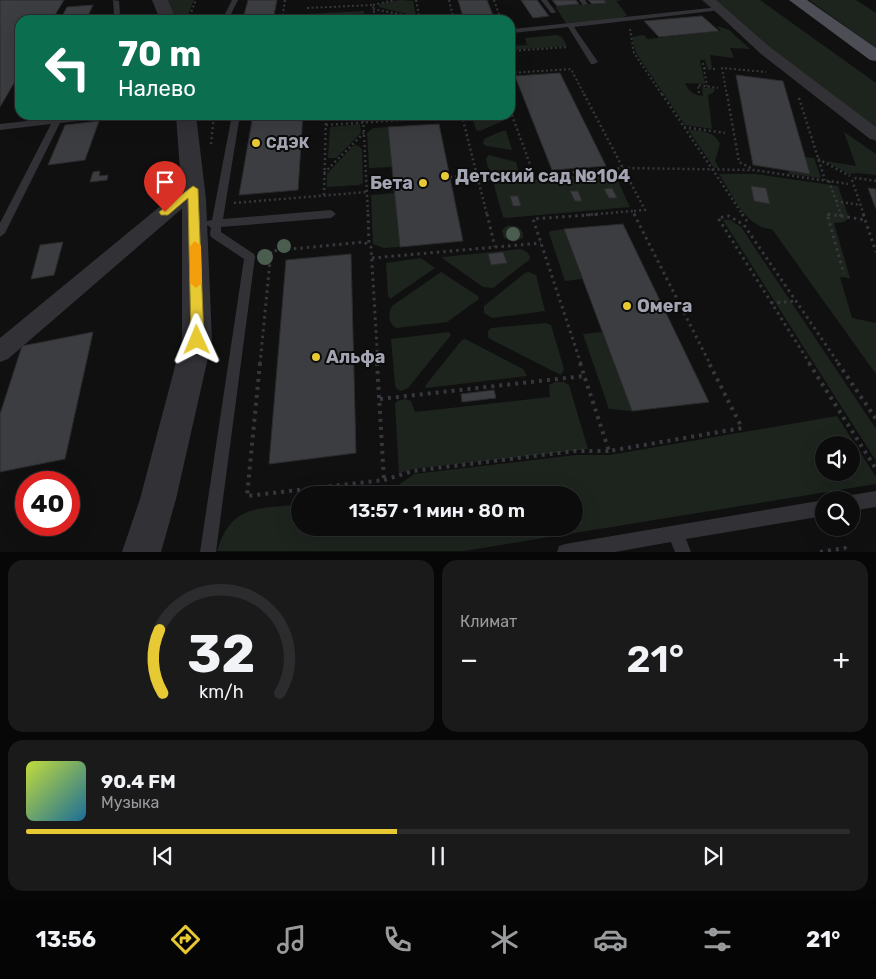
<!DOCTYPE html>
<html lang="ru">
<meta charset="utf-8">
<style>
body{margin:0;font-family:Rubik,sans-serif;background:#1a1a1b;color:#f1f3f6;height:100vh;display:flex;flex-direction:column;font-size:19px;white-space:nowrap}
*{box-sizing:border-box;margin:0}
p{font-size:16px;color:#9a9b9d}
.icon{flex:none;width:28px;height:28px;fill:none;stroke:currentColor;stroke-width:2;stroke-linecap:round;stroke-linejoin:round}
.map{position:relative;height:552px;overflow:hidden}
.drawer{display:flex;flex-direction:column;gap:8px;padding:8px;background:#070707;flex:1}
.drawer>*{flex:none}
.top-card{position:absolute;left:15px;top:15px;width:500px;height:105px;border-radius:15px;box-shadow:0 5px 20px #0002,0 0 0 1px #2c2c2e;background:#0b6e4f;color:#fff;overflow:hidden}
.buttons{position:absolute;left:815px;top:436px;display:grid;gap:10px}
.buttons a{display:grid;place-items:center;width:45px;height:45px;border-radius:50%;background:#0c0c0d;box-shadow:0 5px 20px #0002,0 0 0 1px #2c2c2e;font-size:25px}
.speed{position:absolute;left:15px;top:471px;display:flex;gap:10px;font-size:25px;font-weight:700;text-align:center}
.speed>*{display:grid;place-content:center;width:65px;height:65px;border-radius:50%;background:#0c0c0d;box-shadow:0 5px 20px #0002,0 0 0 1px #2c2c2e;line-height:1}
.speed .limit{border:8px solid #d22;background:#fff;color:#111}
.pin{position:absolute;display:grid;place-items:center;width:42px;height:42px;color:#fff;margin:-51px -21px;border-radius:50% 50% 50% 0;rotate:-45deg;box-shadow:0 0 5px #0007}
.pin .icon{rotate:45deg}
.me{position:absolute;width:55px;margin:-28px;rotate:359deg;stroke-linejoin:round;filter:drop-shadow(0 0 4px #0008)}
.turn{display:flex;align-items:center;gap:18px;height:105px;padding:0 20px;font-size:22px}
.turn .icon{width:65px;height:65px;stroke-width:2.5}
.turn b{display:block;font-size:35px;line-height:42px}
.big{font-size:38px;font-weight:600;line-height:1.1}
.drawer .tile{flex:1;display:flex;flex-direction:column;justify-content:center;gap:8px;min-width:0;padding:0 18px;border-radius:15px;background:#1a1a1b}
.drawer .dial{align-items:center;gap:0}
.dial svg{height:130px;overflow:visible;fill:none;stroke:#2c2c2e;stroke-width:7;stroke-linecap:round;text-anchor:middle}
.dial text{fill:#f1f3f6;stroke:none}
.song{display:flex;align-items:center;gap:15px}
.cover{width:60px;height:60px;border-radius:8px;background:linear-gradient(135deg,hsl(70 70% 55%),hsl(200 70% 35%))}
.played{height:5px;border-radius:2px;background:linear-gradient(90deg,#e6c933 45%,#2c2c2e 45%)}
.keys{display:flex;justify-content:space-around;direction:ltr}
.heat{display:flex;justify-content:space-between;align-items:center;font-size:28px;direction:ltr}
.drawer .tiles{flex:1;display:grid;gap:8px;grid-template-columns:1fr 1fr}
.tile:last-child{grid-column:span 2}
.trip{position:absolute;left:291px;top:486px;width:292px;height:50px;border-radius:25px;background:#0c0c0d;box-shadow:0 5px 20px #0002,0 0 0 1px #2c2c2e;font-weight:600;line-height:50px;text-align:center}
.tabs{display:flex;height:80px;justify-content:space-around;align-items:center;background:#050505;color:#9a9b9d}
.tabs .icon{width:35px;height:35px}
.tabs .current{color:#e6c933}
.tabs b{font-size:22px;color:#f1f3f6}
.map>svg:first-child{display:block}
</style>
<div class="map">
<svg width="876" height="552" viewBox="0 0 876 552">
<rect width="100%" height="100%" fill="#101011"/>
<path fill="#1d241e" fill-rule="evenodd" d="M165,0H194L186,20H173Z
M400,0L413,1L416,16L378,7L380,4Z
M604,0H622L616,1L627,15L622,18L569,23H566L556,8L557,6L606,3Z
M701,0H760L876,83V142Z
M809,0H856L876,13V48Z
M364,11V20H306L307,14Z
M717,26L729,30L750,49L730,48L734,58L710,55L712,68L707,67L705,60H700L705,84L685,83C689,92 694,95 703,96L702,87L715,89L713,93L708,95L712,129L685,125L636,53L632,37L644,35L647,39L721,31Z
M557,35L562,37L567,46L510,50V46L527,45L525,38Z
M474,115H501L503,121L480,131L476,130L472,117Z
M360,124L361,133L336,158H328L330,127Z
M388,127L392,167L369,168L367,133L373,128Z
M688,129C701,132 714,130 720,144L715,161L719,168H714Z
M502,131H506L512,150L487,146L483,144L484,139Z
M844,132L876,154V175L858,173L849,174L825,161L856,166Z
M357,145L362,149L363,183L359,185L327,187V174L353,146Z
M489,155L516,162L518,170C512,176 496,179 490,170C487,167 487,162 486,158Z
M805,157L814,158L821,178L789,174L788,170Z
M611,173L615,175L630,207L506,218L503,217L494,185L497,182Z
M719,174H755L838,186L849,218L844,222L834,223L850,278L840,277L852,318L876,323V374L772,229C746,229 731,192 719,174Z
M395,193L400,247L384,248L373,244L371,195Z
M723,220H730L741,227L876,429V461Z
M507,226C514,225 520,226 523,233V238L514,242L504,238L502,230Z
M564,229L582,279L565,281L549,233L551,231Z
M521,249L527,252L530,257L529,260L493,288L483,287L442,258L443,257Z
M421,258L435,268L390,299L388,295L386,263Z
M441,272L478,296L479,299L447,322L396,328C388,323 388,314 392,306Z
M529,272L536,275L545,311L492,318L484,313V306L525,273Z
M546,323L551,325L564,369L561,375L490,339L488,337V331L491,328Z
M449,332L451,335L408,388L401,391L397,389L395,385L391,339Z
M602,332L632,411L609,409L583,334Z
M465,339L523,369L527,376L426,388L425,386L461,341Z
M555,382H564L569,385L588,449L413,469L399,473L395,404L397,401L405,399L411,401L415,412L550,397L549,385Z
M837,416L876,477V484L464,551H217C232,503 257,510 300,504V528H575V495H375L390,491L414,474L576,455H610ZM824,445H851V472H824Z"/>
<path fill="#3c3d41" stroke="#2b2a2d" d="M0,0H64L52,20H20V73L0,107Z
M248,0H277L273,20H234L235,15H244Z
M458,0H487L495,20H464Z
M521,0H537L549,16L533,18Z
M552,0H576L579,4L557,6Z
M588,0H604L606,3L592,4Z
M93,5L86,20H60L67,7Z
M702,16L719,31L659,37L644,21Z
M560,73L606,166L552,170L515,76Z
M736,75L783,81L810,174L753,165Z
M253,115H303L298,190L239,195Z
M99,121L85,160L48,165L65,125Z
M439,124L463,241L400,247L388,127Z
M100,171L99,176L108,175L107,180L90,182L93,172Z
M751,186L766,188L770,204L754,201Z
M612,188L617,198H609L604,189Z
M868,188L876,189V209Z
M570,191H578L582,201H575Z
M510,196H518L521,206H513Z
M623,224L709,402L632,411L564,229Z
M63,242L54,275L31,279L40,245Z
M503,252L507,263L491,265L488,254Z
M351,254L356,453L269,464L286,260Z
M93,332L65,459L0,472V414L22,346Z
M494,390L496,398L462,402L461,394Z"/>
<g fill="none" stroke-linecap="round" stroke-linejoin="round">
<path stroke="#37383d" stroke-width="2" stroke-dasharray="2 2.5" stroke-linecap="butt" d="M416,0L420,20
M449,0L454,20
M494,0L501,20
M373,5L395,0
M307,8L373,5L375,20
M373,9L419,18
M188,20L196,0
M282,20L285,0
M630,29L634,53L663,96
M510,51L568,47
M703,63L707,86
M704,68L715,69
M510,73L571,69L585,96
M699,93L698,85L718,88
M727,96L722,68L766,72"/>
<path stroke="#37383d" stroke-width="2.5" stroke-dasharray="2 3" stroke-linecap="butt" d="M584,94L645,210L633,211
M662,94L743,215
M727,94L739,162L753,169
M799,98L825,180
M510,110L534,175
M363,115L368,215
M326,125L462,116L487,215
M684,127L725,133
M211,144L214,115
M818,159L850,176
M324,173L364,133
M450,177L477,175
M478,180L623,168L754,170L848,184
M829,181L841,215
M324,195L326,115
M836,201L860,205
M234,203L367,192
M586,215L633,211L635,215
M827,215H832
M864,215L852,180L856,178L876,181"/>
<path stroke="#37383d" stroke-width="3" stroke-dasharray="2.5 4" stroke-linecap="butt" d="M368,214L369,245
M487,214L495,247
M634,214L710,364
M742,214L747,221
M840,214L841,216L827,214L844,274
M863,214L876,252
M841,216L865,220
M372,258L541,243
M771,303L795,301
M260,364L271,251L364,242L371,247L378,364
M581,364L533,219L601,214
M810,364L718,218L729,216L744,225L839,364"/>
<path stroke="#37383d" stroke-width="4" stroke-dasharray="3 5" stroke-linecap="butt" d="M260,363L247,496L384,480
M377,363L384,480
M580,363L609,451L742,428L709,363
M809,363L876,469
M838,363L876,419
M380,399L584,376
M384,480L413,471L575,451H609
M820,552L845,548L850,552"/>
<path fill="#313136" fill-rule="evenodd" d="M113,0L119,1L120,13L116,20H110L114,13Z
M232,0H238L228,20H222Z
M541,0H547L556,12L555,13H551Z
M579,0H585L588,4L583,5Z
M719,7L722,9L721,10L574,27L598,62L594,64H591L568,27L513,33L510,32L513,29Z
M56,115H64L63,117L109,115L105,118L60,123L5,233L0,237V223L51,124L0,130V124L54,118Z
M232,115H240L223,219L331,210L336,214L331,218L221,227V232L254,254L255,257L216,552H200L244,259L211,237L210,234L211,228L206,224L207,221L212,220Z
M876,491V507L851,511V500H845L851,495Z
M824,500V516L686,539L691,552H675L671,542L615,552H557L559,546L565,544Z"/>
<path fill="#313136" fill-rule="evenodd" d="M703,0H716L771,48L876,127V140L870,139L761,54Z
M193,183L200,185L202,189L200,193L8,359L0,362V338L186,185Z"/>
<path fill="#313136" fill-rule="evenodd" d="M152,0H168L176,20H160Z
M176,115H196L206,199L212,340L176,499L161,552H122L140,499L182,340V199Z"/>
<path fill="#4d4e55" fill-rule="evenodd" d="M789,0H807L876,48V61L870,60Z"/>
</g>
<g fill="#4a5d4f">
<circle cx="513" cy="234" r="7"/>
<circle cx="284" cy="246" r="7"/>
<circle cx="265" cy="257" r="8"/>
</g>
<path fill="#e6c933" stroke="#968321" d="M193,186L198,189L204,340L202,343L197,345L193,343L191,340L188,198L168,215H161L159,212Z"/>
<path fill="#f59e0b" d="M195,241L201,246L202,283L196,288L190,283V246Z"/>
<g fill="#e6c933" stroke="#0b0b0c" stroke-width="2">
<circle cx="256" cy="143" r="5"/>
<circle cx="445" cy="176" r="5"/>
<circle cx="423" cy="183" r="5"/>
<circle cx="627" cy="306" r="5"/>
<circle cx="316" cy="357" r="5"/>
</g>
<g text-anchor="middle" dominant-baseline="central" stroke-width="4" stroke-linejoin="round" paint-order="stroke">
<g font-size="15" font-weight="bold" fill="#a2a4b1" stroke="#0b0b0c" text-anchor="start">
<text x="266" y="143">СДЭК</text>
</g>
<g font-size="18" font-weight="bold" fill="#a2a4b1" stroke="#0b0b0c" text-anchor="start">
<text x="455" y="176">Детский сад №104</text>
<text x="413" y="183" text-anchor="end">Бета</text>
<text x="637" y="306">Омега</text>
<text x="326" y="357">Альфа</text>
</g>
</g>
</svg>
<div class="buttons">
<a><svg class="icon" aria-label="sound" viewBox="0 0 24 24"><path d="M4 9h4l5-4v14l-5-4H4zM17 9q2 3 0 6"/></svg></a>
<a><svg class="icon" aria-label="search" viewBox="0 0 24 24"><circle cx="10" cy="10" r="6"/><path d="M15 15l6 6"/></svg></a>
</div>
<div class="speed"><div class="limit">40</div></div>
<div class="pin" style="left:165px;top:212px;background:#d93025"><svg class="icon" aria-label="arrive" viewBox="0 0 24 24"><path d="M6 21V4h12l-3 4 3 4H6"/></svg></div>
<svg class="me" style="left:197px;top:340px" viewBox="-20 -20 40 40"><path d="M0-17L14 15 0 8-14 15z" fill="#e6c933" stroke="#fff" stroke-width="4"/></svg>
<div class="trip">13:57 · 1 мин · 80 m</div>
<div class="top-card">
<div class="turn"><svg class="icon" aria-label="left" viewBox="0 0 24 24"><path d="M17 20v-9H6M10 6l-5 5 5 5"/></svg><div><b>70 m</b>Налево</div></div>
</div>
</div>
<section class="drawer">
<div class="tiles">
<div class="tile dial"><svg viewBox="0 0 100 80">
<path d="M14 69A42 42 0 1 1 86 69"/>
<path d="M14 69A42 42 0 0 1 12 30" stroke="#e6c933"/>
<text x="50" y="56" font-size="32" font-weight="700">32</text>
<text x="50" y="72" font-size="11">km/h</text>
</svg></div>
<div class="tile"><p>Климат</p>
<div class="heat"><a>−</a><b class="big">21°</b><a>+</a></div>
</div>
<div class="tile">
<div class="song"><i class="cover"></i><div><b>90.4 FM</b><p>Музыка</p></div></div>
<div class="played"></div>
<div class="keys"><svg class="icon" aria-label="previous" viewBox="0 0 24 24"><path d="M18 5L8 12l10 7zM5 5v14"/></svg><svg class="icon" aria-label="pause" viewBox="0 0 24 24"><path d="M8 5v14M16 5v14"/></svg><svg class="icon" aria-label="next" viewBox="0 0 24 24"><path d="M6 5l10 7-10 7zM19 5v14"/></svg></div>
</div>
</div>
</section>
<nav class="tabs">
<b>13:56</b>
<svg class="icon current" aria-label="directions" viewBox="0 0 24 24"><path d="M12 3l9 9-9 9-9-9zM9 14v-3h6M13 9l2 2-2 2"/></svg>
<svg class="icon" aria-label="music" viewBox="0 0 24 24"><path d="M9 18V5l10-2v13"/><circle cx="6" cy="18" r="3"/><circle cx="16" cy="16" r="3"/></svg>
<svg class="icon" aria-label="phone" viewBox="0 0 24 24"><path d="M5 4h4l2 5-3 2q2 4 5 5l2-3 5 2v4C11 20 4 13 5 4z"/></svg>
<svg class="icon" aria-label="climate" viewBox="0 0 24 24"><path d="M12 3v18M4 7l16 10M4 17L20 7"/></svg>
<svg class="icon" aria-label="car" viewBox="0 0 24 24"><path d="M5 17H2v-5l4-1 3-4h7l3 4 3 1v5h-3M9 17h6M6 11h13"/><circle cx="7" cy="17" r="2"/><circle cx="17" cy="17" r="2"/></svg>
<svg class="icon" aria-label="filters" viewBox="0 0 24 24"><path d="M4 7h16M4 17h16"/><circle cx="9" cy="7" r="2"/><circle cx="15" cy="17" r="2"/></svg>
<b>21°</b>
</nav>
